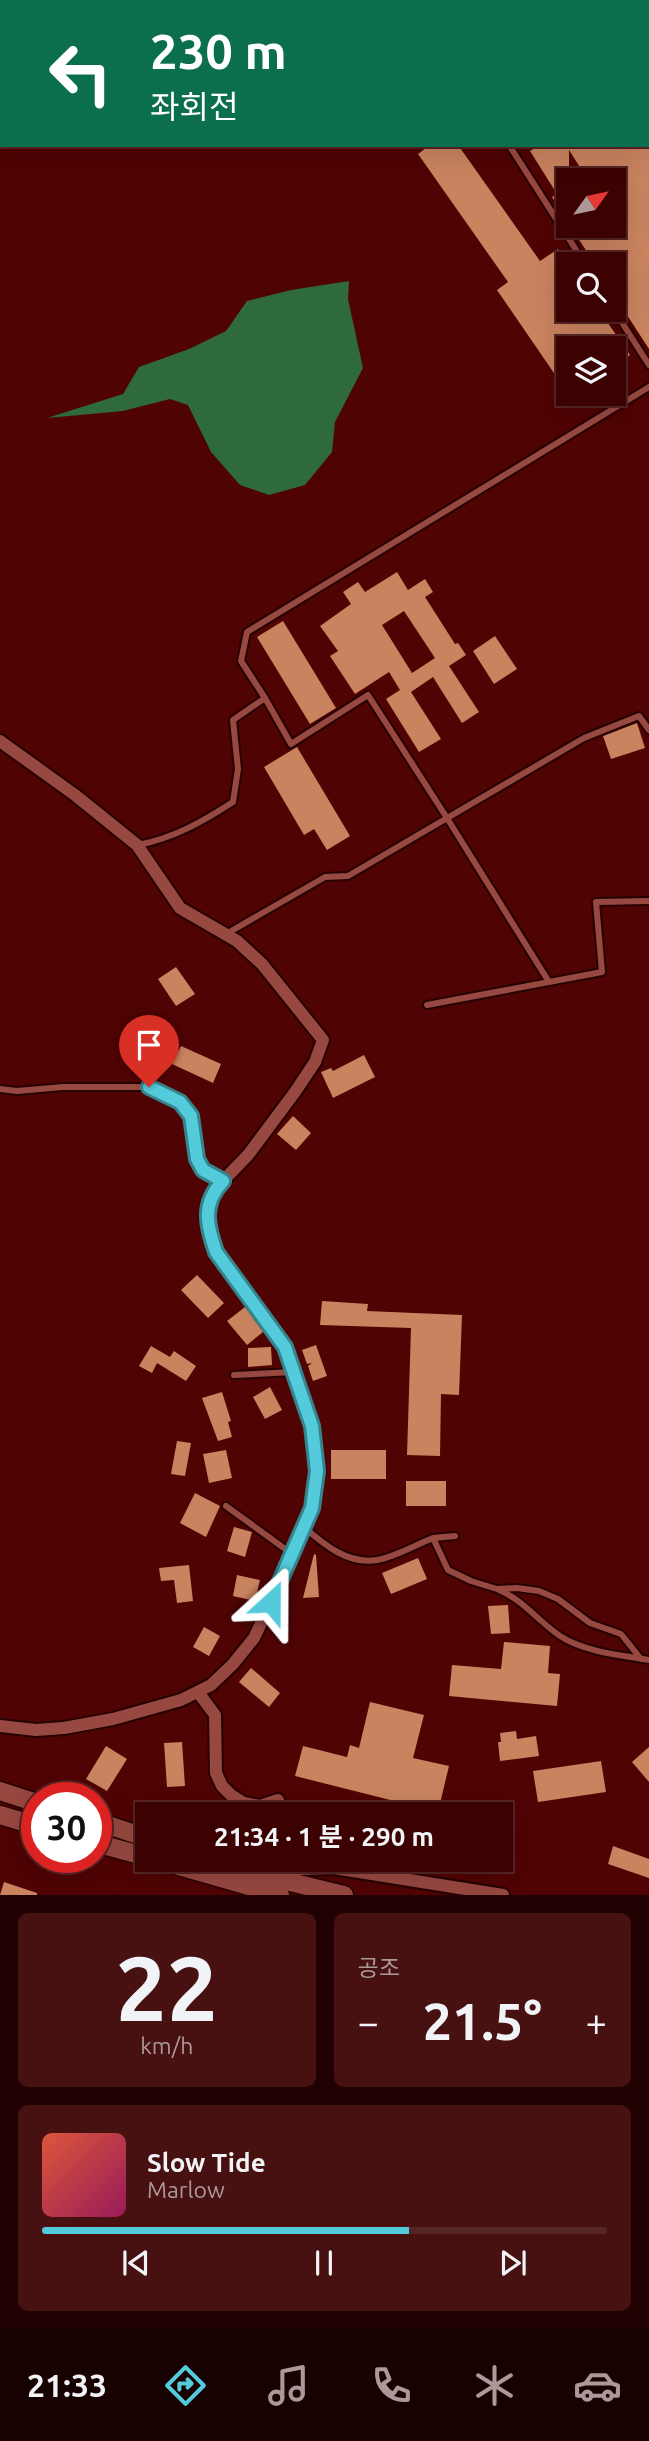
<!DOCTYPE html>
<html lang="ko">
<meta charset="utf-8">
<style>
body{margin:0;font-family:Ubuntu,"Noto Sans KR",sans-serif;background:#471011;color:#f1f3f6;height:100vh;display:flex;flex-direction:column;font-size:26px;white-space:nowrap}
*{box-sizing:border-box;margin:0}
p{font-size:23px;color:#ac9799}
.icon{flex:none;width:38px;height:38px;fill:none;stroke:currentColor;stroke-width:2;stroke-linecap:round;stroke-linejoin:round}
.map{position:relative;height:1895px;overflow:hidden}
.side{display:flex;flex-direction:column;gap:18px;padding:18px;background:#210101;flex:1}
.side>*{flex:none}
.top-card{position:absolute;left:0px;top:0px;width:649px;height:147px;box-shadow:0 7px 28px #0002,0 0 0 2px #552424;background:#0b6e4f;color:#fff;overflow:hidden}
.needle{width:46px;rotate:57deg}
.tools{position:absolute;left:556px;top:168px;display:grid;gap:14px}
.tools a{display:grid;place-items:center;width:70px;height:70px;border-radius:0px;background:#3c0202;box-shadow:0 7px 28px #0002,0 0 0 2px #552424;font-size:35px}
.speed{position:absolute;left:21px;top:1782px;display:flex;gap:14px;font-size:35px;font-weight:700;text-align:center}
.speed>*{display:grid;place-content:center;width:91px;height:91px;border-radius:50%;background:#3c0202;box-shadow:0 7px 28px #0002,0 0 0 2px #552424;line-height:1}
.speed .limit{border:10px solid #d22;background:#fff;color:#111}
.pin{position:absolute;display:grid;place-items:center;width:60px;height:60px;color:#fff;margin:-72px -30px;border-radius:50% 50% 50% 0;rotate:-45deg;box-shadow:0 0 7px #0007}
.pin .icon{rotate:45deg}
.me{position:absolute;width:77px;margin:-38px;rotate:24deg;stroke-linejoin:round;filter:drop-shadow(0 0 5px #0008)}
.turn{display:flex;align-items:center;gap:24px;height:147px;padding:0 35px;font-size:32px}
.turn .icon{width:91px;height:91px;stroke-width:2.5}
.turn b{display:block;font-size:49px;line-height:60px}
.big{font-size:52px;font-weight:700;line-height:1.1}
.side .card{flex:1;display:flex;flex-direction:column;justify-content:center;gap:10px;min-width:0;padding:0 24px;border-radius:10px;background:#471011}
.side .dial{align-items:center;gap:0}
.dial b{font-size:91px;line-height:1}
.song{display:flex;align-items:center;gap:21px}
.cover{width:84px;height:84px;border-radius:10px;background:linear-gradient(135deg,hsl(10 70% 55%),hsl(330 70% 35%))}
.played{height:7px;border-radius:4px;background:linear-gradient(90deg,#53cbdb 65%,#552424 65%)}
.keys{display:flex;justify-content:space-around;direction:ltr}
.heat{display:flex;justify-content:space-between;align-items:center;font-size:38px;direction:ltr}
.side .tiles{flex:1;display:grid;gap:18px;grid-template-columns:1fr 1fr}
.card:last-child{grid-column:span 2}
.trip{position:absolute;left:135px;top:1802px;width:378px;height:70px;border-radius:0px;background:#3c0202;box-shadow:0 7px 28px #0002,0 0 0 2px #552424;font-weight:700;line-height:70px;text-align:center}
.tabs{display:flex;height:112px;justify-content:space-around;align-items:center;background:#180101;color:#ac9799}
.tabs .icon{width:49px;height:49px}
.tabs .on{color:#53cbdb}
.tabs b{font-size:32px;color:#f1f3f6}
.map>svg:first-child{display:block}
</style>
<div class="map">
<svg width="649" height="1895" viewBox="0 0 649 1895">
<rect width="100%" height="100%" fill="#500303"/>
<path fill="#2e6a3a" d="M349,281L348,299L363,368L335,422L332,452L305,485L269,495L240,485L211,452L188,405L170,399L123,411L47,418L123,394L139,367L189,349L226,331L247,301L291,290Z"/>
<path fill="#c9835f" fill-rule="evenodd" d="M430,145H458L540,261L558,249L569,265V310H599L630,355L614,366V348H569V395L497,290L508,282L418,154Z
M540,145H646L649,149V349L614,295V264H595L570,226H614V180H588L569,150V223L552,197L557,194L530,151Z
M397,572L408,590L425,579L433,592L425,597L455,644L458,643L466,655L449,666L479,712L462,723L433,677L411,692L441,739L419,752L386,699L400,690L389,672L355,694L330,656L338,651L320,626L351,604L343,592L358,582L365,592ZM404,611L435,658L412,673L382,625Z
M283,621L336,708L310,724L257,637Z
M495,636L517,669L494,684L473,651Z
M637,723L645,748L611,759L603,736Z
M297,747L350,836L327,850L314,829L304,835L264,767Z
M176,967L195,994L176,1006L158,979Z
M181,1046L221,1064L213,1083L172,1064Z
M364,1055L375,1077L333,1098L321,1072L331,1068L333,1071Z
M293,1116L311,1133L296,1150L277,1134Z
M197,1275L224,1303L208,1318L181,1290Z
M322,1301L368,1304L367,1311L462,1315L459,1395L441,1394L440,1456L407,1455L411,1328L320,1325Z
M245,1307L263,1332L247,1345L227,1321Z
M316,1345L327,1376L313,1381L308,1366L312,1363L307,1364L302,1350Z
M151,1346L170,1357L174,1351L196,1366L186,1381L157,1363L152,1373L139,1366Z
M271,1347L272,1365L248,1367V1348Z
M270,1387L282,1410L265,1419L253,1397Z
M222,1392L231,1421L228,1422L232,1437L218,1441L202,1398Z
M177,1441L191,1443L185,1476L171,1474Z
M226,1450L232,1478L209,1483L203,1454Z
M331,1450H386V1479H331Z
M406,1481H446V1506H406Z
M195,1493L220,1506L206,1537L180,1523Z
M234,1527L252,1532L245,1557L227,1551Z
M314,1554L316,1555L319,1597L303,1598Z
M418,1558L427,1579L391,1594L382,1573Z
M189,1565L193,1601L177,1603L174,1580L161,1581L159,1568Z
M237,1575L260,1580L255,1601L233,1596Z
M508,1605L510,1633L491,1634L488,1606Z
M204,1627L220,1636L209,1656L193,1647Z
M504,1642L550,1646L548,1673L560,1674L557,1706L449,1696L452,1665L501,1669Z
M251,1668L280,1693L269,1707L239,1682Z
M370,1702L424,1715L413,1758L449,1766L438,1812L295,1776L303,1746L347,1757L350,1745L359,1748Z
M516,1731L517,1739L536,1736L539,1756L500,1761L498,1742H501L500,1733Z
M182,1742L185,1786L167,1787L164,1743Z
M106,1746L127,1759L107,1791L86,1779Z
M649,1747V1782L632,1762Z
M601,1761L606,1792L538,1802L533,1771Z
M613,1846L649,1859V1878L608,1864Z
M4,1882L37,1893V1895H0Z"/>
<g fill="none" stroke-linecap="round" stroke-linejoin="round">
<defs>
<path id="service" d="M417,0L418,2
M168,2L169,0
M509,145L585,264
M614,310L649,365
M265,698L291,744L368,695L447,818L549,982
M138,845C174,838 202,822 233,802L238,769L233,720L265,698L241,661L247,632L649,387
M226,934L325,877L348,876L584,738L639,716L649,730
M427,1005L602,972L596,902L649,901
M0,1089L17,1091L63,1087H149L180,1102L191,1116L197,1159L203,1170L223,1181
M234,1375L294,1372
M226,1506L292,1554
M304,1527C323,1544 348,1565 377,1560C395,1557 415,1545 433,1538L448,1570L471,1581L497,1589L517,1588L539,1591L558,1599L590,1623L621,1634L641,1659
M433,1538L455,1536
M499,1590C523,1600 538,1621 560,1636C585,1652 620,1655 649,1660"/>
<path id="minor" d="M0,741L75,795L137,845L180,908L237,941L262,964L323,1040L315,1062L295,1092L248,1155L217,1187L206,1217L216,1252L285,1347L312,1426L317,1471L312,1508L280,1584L254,1638L233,1664L211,1685L181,1700L113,1719L64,1728L36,1730L0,1726
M198,1692L215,1715L216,1773L222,1786L231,1795L244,1803L260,1806L278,1800
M260,1870L334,1868L503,1895"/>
<path id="tertiary" d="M331,2L334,0
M0,123L2,122"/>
<path id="secondary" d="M0,1791L37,1803
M0,1815L37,1826
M96,1821L147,1838
M96,1843L147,1857
M158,1860L280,1895
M213,1860L241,1870L344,1895"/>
</defs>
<use href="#service" stroke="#260201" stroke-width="10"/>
<use href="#minor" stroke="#260201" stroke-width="16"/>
<use href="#tertiary" stroke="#260201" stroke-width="19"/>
<use href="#secondary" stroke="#260201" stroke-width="21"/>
<use href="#service" stroke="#974840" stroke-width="6"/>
<use href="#minor" stroke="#974840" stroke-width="12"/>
<use href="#tertiary" stroke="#974840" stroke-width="16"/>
<use href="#secondary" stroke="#974840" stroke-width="18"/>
</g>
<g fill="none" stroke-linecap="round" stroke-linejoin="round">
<defs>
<path id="route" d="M149,1087L180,1102L191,1116L197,1159L203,1170L223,1181C201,1204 207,1226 216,1252L285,1347L312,1426L317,1471L312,1508L271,1602"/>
</defs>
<use href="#route" stroke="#36848e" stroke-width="18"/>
<use href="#route" stroke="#53cbdb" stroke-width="12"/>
</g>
</svg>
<div class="tools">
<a><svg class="needle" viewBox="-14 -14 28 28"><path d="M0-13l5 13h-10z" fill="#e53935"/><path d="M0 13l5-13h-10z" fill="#ac9799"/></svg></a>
<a><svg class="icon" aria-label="search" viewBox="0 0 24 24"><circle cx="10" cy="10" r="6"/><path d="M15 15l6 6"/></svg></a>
<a><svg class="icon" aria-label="layers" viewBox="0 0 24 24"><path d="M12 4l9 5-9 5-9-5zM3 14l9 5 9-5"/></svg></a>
</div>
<div class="speed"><div class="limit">30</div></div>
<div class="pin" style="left:149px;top:1087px;background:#d93025"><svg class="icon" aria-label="arrive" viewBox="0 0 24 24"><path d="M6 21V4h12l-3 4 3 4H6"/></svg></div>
<svg class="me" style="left:271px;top:1602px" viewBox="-20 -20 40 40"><path d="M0-17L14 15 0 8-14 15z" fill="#53cbdb" stroke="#fff" stroke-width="4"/></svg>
<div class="trip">21:34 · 1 분 · 290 m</div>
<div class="top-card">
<div class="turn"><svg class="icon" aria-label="left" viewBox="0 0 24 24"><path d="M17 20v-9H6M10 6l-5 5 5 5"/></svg><div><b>230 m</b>좌회전</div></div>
</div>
</div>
<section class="side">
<div class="tiles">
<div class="card dial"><b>22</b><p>km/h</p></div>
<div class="card"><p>공조</p>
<div class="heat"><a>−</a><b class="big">21.5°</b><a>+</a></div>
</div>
<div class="card">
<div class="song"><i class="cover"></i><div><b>Slow Tide</b><p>Marlow</p></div></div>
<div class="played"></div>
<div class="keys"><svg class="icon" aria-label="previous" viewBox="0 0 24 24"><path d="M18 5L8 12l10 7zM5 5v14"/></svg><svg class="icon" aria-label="pause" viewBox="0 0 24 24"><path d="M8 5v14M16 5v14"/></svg><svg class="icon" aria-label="next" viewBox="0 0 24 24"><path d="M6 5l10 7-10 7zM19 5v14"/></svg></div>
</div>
</div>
</section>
<nav class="tabs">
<b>21:33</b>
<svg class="icon on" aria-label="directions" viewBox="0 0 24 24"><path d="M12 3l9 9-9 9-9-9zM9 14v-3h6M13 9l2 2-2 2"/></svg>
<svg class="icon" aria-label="music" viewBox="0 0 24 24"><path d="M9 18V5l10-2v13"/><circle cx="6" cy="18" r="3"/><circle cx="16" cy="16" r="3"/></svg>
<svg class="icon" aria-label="phone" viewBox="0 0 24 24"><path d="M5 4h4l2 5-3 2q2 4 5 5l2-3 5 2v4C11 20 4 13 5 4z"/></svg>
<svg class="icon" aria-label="climate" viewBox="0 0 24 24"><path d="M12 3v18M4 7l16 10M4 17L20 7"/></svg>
<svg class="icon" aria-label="car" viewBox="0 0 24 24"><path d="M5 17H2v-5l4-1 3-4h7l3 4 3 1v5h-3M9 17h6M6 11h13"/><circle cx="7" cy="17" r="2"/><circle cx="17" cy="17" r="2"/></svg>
</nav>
